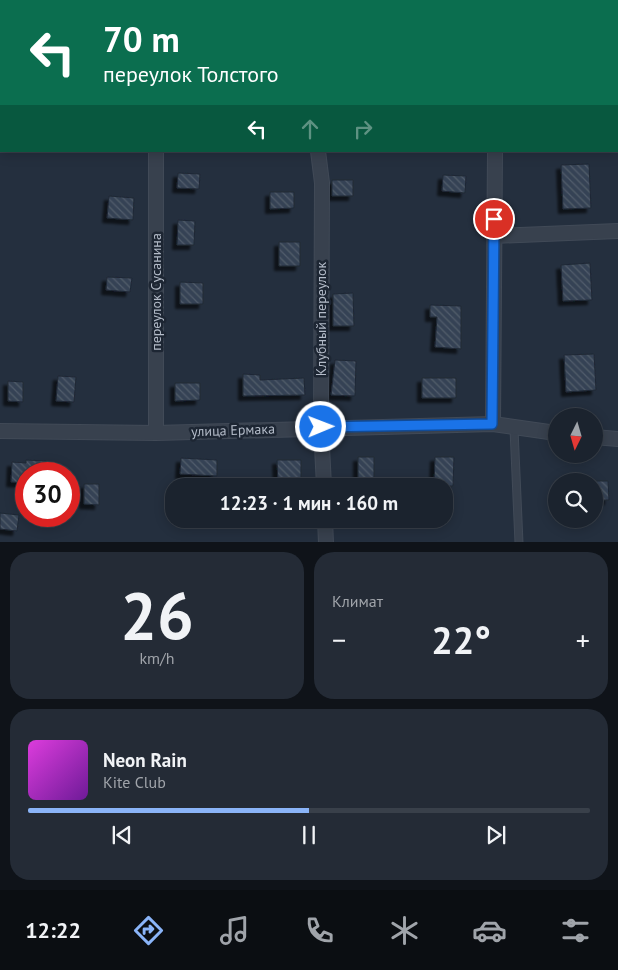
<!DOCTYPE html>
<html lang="ru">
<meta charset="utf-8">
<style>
body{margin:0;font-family:"PT Sans",sans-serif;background:#242b36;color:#f1f3f6;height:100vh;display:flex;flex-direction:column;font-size:19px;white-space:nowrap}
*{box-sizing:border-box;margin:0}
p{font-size:16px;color:#a0a4aa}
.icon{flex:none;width:28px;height:28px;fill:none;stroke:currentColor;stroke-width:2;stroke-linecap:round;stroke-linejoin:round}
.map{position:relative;height:542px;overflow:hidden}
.drawer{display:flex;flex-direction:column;gap:10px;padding:10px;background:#0f1319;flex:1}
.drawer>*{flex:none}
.top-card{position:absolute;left:0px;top:0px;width:619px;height:152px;box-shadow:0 2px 12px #0003,0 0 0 1px #39404a;background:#0b6e4f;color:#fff;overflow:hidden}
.needle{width:32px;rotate:185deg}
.fabs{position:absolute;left:548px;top:408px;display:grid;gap:10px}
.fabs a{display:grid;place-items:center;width:55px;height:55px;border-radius:50%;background:#1b232e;box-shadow:0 2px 12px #0003,0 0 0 1px #39404a;font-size:25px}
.speed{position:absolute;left:15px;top:462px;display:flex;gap:10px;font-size:25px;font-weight:700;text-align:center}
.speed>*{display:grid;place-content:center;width:65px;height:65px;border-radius:50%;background:#1b232e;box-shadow:0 2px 12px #0003,0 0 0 1px #39404a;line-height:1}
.speed .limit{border:8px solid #d22;background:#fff;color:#111}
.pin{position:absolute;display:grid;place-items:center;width:42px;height:42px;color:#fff;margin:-21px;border:2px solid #fff;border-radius:50%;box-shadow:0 1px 5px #0007}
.me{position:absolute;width:55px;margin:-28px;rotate:89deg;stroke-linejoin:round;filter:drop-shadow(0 0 4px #0008)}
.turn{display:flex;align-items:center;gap:18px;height:105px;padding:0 20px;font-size:22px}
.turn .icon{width:65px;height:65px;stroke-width:2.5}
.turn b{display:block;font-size:35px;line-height:42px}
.lanes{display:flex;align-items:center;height:48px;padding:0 20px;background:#0003;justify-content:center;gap:25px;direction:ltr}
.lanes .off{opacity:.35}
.big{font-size:38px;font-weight:800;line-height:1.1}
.drawer .tile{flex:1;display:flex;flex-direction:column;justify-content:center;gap:8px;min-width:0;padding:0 18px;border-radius:20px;background:#242b36}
.drawer .dial{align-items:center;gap:0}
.dial b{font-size:65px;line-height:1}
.song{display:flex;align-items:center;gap:15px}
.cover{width:60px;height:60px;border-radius:8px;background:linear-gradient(135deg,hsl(300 70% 55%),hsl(280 70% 35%))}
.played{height:5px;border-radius:2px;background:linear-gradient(90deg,#8ab4f8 50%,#39404a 50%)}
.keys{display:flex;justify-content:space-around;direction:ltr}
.heat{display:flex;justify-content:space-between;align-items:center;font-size:28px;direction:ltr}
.drawer .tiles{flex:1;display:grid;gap:10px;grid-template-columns:1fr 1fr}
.tile:last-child{grid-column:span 2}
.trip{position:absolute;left:165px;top:478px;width:288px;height:50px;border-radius:20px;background:#1b232e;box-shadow:0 2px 12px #0003,0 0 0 1px #39404a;font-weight:800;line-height:50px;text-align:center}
.dock{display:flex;height:80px;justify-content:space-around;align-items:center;background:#0b0e12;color:#a0a4aa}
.dock .icon{width:35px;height:35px}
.dock .active{color:#8ab4f8}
.dock b{font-size:22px;color:#f1f3f6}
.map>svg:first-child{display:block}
</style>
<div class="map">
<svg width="618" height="543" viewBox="0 0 618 543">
<defs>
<pattern id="building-back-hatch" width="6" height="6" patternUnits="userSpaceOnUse" patternTransform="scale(1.25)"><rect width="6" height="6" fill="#364354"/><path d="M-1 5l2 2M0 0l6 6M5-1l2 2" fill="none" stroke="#515c6b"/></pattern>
<filter id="shadow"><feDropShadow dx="-4.5" dy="4.5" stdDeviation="1" flood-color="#0009"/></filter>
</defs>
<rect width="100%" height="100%" fill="#242f3e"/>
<path fill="url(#building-back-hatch)" stroke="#1f2835" filter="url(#shadow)" d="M589,164L591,208L563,209L561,165Z
M178,173L200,174L199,189L177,188Z
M443,175L466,176L465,193L442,191Z
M332,180H353V196H332Z
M270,192H294V208L270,209Z
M109,196L134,198L133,220L107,218Z
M178,220L195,221L194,245H177Z
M279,242H300V266H279Z
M590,263L592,300L563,301L561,265Z
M107,277L132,278L130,292L106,290Z
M180,282L203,283V304H180Z
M353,293L354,326H333V294Z
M430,305L461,306V349L435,347L437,317H430Z
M594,354L596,390L566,392L564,355Z
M335,360L356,361L355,396L331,395Z
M243,374L260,375V380L304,378L305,395L243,396Z
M58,376L76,377L74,402L56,401Z
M422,378H456V398H422Z
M8,381L23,382V402L8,401Z
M175,383H200V400L175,401Z
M358,457H374V486H358Z
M435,457H454L453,486H434Z
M181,458L217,460V476L180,474Z
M26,460L46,461V474H26V483L11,482L12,462L26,463Z
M277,460H301V484H278Z
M595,481H608L609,500H595Z
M84,484H99V505L84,504Z
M0,513L19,515L17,531L0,529Z"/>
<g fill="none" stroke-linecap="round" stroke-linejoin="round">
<defs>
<path id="service" d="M89,0V1
M410,1V0
M514,429L519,543"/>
<path id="minor" d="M268,0L269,1
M522,1V0
M0,70H1
M156,151V433
M318,151L322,183L321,427L324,486
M494,236L618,231
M493,424L495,151
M0,431L156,433L493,424L556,433
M594,437L618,439
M325,519L326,543"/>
</defs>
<use href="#service" stroke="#414a57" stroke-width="9"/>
<use href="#minor" stroke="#414a57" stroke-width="16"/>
<use href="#service" stroke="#38414e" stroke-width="7"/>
<use href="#minor" stroke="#38414e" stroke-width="14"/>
</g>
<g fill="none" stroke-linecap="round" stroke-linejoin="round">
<defs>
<path id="route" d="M321,427L492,424L494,219"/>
</defs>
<use href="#route" stroke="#114b97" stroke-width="12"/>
<use href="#route" stroke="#1a73e8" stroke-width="9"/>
</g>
<g text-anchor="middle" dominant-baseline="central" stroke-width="5" stroke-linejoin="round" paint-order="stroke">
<g font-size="14" fill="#b4bcc9" stroke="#1d2633">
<text transform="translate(156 292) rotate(-90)">переулок Сусанина</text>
<text transform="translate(321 319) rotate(-90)">Клубный переулок</text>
<text transform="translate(233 430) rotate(-2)">улица Ермака</text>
</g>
</g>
</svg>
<div class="fabs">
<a><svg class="needle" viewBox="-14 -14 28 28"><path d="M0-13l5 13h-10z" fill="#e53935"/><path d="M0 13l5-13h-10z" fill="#a0a4aa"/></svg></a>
<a><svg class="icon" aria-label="search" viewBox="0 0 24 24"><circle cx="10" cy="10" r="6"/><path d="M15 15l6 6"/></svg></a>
</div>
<div class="speed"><div class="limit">30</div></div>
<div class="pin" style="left:494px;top:219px;background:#d93025"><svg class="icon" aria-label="arrive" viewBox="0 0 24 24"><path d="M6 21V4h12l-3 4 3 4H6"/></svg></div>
<svg class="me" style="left:321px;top:427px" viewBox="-20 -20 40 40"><circle r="17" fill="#1a73e8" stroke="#fff" stroke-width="3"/><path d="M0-11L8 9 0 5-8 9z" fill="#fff"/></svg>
<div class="trip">12:23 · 1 мин · 160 m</div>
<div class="top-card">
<div class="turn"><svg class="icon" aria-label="left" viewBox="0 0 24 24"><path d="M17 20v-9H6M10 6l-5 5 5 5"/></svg><div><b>70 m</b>переулок Толстого</div></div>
<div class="lanes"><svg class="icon" aria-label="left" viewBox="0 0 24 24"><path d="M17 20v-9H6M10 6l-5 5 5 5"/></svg><svg class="icon off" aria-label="ahead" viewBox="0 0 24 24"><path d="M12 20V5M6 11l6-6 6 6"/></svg><svg class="icon off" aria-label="right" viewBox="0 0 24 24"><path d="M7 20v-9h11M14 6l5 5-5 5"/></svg></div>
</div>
</div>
<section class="drawer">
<div class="tiles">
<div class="tile dial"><b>26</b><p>km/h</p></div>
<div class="tile"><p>Климат</p>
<div class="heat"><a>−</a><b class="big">22°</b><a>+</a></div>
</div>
<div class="tile">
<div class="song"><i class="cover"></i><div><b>Neon Rain</b><p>Kite Club</p></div></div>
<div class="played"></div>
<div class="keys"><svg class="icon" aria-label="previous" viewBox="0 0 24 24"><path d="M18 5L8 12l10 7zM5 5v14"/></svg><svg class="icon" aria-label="pause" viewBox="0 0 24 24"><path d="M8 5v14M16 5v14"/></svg><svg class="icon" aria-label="next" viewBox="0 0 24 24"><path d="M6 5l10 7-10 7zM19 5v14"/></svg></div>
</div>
</div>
</section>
<nav class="dock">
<b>12:22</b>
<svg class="icon active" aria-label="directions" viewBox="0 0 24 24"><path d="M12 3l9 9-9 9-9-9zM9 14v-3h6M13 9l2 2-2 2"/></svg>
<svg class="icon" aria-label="music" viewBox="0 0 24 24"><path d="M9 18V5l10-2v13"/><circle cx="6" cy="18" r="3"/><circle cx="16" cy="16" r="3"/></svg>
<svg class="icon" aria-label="phone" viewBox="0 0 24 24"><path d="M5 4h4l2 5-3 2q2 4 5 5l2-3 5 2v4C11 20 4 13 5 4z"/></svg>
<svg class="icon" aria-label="climate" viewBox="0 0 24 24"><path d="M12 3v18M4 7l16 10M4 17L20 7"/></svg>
<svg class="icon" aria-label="car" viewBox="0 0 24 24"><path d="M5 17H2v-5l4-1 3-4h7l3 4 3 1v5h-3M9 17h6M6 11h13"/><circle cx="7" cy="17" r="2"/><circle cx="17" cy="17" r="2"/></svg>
<svg class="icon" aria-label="filters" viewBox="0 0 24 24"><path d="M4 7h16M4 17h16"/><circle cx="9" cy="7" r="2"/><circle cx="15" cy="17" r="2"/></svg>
</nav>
